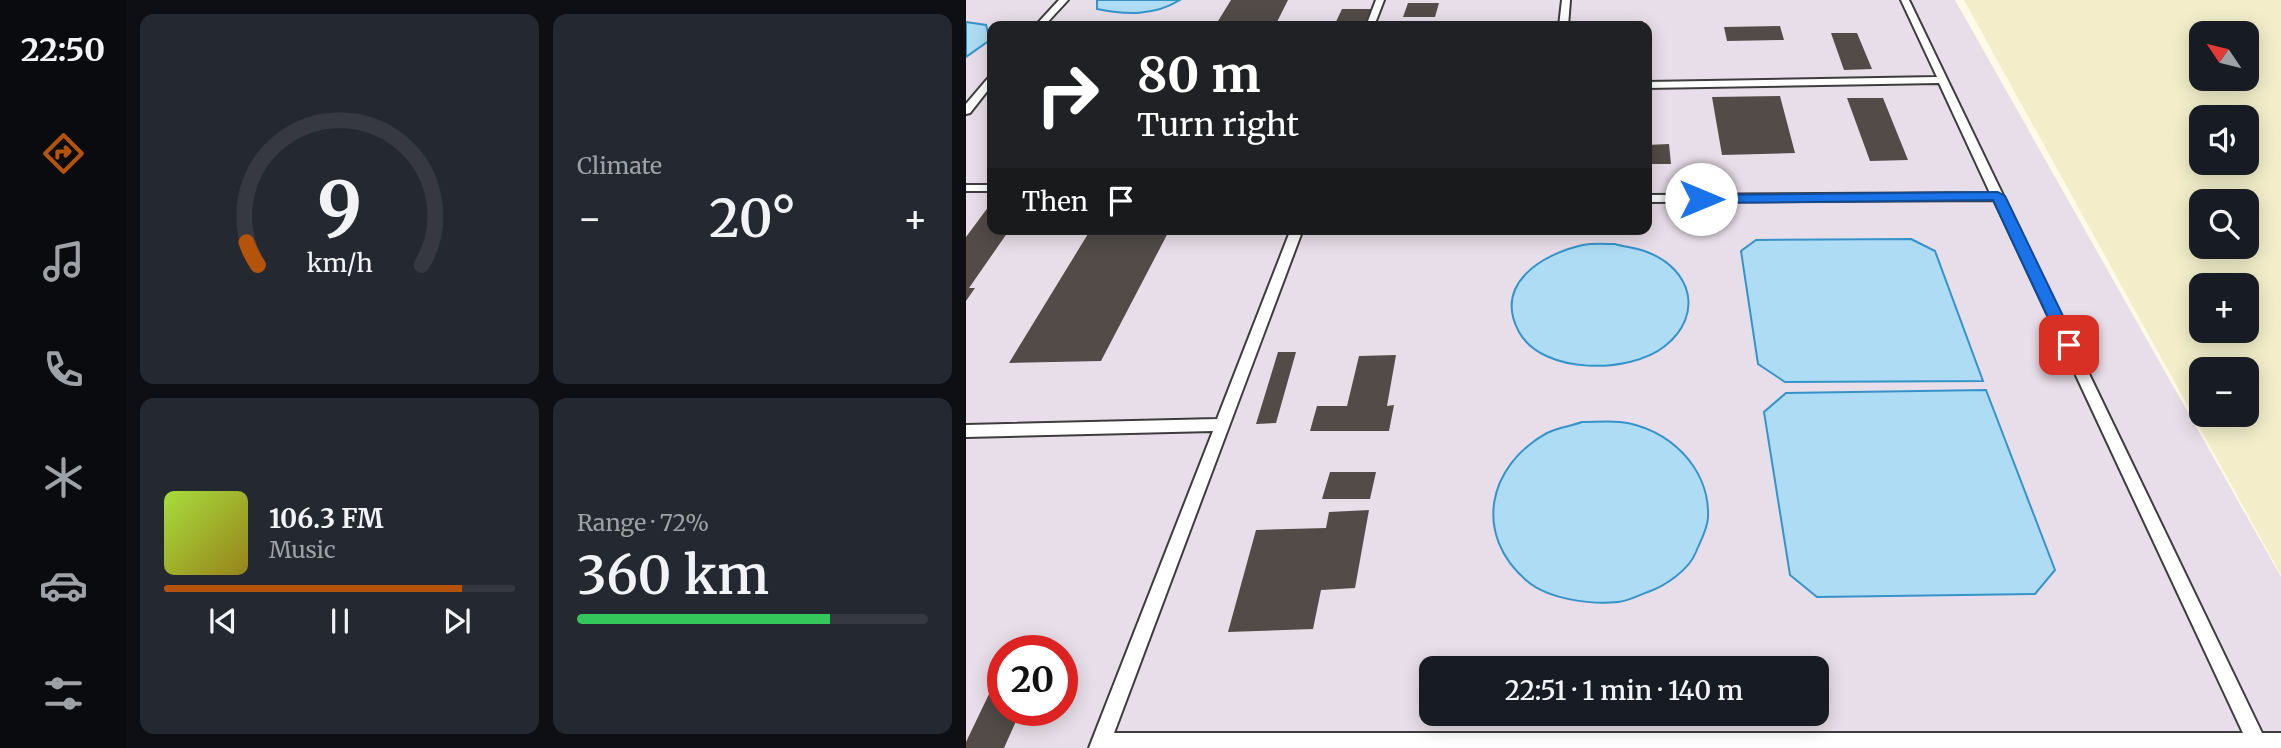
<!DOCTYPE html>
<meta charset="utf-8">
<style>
body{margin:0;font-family:Merriweather,serif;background:#242831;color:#f1f3f6;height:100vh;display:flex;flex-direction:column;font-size:26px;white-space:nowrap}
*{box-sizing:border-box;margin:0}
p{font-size:23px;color:#9ea1a6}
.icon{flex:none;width:38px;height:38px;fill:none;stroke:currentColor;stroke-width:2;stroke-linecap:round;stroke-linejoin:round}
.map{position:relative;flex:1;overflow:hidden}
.sheet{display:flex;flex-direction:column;gap:14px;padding:14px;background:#0d0f14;width:840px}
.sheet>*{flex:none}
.top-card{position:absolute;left:21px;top:21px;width:665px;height:214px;border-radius:14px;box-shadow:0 4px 18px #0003;background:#202124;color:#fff;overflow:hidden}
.needle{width:46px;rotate:305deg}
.fabs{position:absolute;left:1223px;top:21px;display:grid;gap:14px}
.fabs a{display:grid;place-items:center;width:70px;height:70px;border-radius:14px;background:#171b24;box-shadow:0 4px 18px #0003;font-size:35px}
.speed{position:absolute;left:21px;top:635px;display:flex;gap:14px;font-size:35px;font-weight:700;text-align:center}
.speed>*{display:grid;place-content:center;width:91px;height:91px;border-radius:50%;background:#171b24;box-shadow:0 4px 18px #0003;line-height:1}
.speed .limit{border:10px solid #d22;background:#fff;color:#111}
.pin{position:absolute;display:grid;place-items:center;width:60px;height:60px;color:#fff;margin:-30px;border-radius:14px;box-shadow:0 4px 10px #0006}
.me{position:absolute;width:77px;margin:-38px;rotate:90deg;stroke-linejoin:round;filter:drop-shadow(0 0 5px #0008)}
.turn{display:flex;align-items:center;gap:24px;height:147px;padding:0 35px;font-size:32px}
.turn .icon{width:91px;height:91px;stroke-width:2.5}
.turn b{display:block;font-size:49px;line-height:60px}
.then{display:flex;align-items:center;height:66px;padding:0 35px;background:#0003;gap:14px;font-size:26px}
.big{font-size:52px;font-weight:600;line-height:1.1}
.sheet .card{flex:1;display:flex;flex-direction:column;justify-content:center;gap:10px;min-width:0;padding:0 24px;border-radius:14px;background:#242831}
.sheet .dial{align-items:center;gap:0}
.dial svg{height:182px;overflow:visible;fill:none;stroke:#363941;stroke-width:7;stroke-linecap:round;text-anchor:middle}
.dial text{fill:#f1f3f6;stroke:none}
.song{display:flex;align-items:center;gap:21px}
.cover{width:84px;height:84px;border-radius:10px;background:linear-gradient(135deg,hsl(80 70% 55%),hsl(50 70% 35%))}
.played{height:7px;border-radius:4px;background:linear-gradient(90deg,#b45309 85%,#363941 85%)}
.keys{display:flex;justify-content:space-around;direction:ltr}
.heat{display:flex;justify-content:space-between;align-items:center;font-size:38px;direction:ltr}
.charge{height:10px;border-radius:5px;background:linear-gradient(90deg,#34c759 72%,#363941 0)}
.sheet .tiles{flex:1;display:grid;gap:14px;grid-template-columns:repeat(2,1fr)}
.trip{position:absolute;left:453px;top:656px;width:410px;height:70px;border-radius:14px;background:#171b24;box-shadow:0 4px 18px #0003;font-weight:600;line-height:70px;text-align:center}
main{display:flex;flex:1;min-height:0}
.dock{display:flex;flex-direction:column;width:126px;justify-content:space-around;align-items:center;background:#090b0e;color:#9ea1a6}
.dock .icon{width:49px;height:49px}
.dock .current{color:#b45309}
.dock b{font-size:32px;color:#f1f3f6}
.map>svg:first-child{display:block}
</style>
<main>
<nav class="dock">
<b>22:50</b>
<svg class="icon current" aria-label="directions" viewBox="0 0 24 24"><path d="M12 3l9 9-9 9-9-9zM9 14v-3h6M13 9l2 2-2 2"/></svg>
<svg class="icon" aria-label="music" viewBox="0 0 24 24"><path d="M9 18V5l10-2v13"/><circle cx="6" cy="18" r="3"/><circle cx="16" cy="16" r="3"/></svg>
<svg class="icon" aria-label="phone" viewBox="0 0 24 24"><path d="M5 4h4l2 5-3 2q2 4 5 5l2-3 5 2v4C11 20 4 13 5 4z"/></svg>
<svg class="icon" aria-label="climate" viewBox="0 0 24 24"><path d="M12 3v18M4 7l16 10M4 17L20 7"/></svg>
<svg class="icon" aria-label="car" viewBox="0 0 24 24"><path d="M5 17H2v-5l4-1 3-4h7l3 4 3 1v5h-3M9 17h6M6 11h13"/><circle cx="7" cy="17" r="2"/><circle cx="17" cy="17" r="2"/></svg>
<svg class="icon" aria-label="filters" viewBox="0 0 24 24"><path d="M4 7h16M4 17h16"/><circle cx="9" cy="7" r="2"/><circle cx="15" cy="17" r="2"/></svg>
</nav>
<section class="sheet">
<div class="tiles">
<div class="card dial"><svg viewBox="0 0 100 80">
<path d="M14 69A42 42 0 1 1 86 69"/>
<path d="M14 69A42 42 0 0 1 9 59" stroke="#b45309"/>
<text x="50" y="56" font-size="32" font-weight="700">9</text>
<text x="50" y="72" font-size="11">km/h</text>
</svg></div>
<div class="card"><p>Climate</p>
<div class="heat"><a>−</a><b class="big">20°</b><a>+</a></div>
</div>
<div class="card">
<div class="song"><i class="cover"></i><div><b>106.3 FM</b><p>Music</p></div></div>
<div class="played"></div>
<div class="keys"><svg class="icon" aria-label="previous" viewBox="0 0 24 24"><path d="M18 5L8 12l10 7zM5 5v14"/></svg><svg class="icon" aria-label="pause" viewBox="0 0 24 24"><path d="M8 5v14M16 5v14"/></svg><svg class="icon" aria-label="next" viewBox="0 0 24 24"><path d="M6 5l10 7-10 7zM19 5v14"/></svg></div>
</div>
<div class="card"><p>Range · 72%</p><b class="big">360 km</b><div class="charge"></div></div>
</div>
</section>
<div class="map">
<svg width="1315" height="748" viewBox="0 0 1315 748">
<rect width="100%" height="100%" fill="#fff9e7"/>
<path fill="#e8dee9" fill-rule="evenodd" d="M0,0H989L1315,577V748H0ZM26,26H681V229H26ZM37,651H96V710H37ZM466,668H850V714H466Z"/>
<path fill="#f3eec9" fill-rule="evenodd" d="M998,0H1315V575ZM1236,33H1281V79H1236ZM1236,117H1281V163H1236ZM1236,201H1281V247H1236ZM1236,285H1281V331H1236ZM1236,369H1281V415H1236Z"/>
<path fill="#addcf4" stroke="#3693ca" stroke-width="2" d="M131,0H214C188,16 160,15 131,9Z
M0,22L20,25L24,40L0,57Z
M945,239L969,251L1017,381L819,382L792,364L775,251L790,240Z
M649,244C659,247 671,248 681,252C726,269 738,315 699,346C664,374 577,375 553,332C527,284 576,254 617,245C627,243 639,244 649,244Z
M1020,390L1089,570L1069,594L851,597L824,575L798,412L820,393Z
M616,422C629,422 642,421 654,422C702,427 744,468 742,517C742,528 734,542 730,552C723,570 699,586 682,592C673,595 662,601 652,602C625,605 582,599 561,581C507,535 521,466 581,433C591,428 605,426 616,422Z"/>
<path fill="#524b47" d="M265,0H322L309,26H249Z
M442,3H473L469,17H437Z
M376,9H405L398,26H368Z
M649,21H677V26H649Z
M814,26L818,40L761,41L758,27Z
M865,33H891L906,69L878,70Z
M814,96L829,153L756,155L746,97Z
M881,98H917L942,160L904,161Z
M703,144L705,164H681V145Z
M26,202V229H44L3,288H9L0,301V237Z
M125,229H204L135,361L43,363Z
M312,352H330L310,423L290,424Z
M430,355L421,406L428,405L423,431H344L351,406H381L393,356Z
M364,472H410L404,499H356Z
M403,510L389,588L355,590L347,629L262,632L290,530L360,528L363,512Z
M46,644H85L82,651H43Z
M37,665V710H55L38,748H0V742Z"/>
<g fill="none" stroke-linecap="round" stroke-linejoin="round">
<defs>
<path id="service" d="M93,0H102L78,26H69Z
M410,0H418L408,26H400Z
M596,0H604L602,26H593Z
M935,0H943L1296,733H1315V748H123L247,431L0,437V425L251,419L325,229H337L148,733H1277L1028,200L681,202V195L1024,193L973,83L681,88V82L971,77Z
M26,76V85L4,113L0,114V104L23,77Z
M0,185H26V191H0Z"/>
</defs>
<use href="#service" stroke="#3d3d3d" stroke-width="4"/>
<use href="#service" fill="#fff" fill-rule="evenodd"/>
</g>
<path fill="#1a73e8" stroke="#114b97" stroke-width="2" d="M1032,192L1039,196L1111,345L1108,349H1097L1095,345L1027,200L735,203L728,199L735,195Z"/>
</svg>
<div class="fabs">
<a><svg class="needle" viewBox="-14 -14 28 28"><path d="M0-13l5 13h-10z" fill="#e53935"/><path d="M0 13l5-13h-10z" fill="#9ea1a6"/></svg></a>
<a><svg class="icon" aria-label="sound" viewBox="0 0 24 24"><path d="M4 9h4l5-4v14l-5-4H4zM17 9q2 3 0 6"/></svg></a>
<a><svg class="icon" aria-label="search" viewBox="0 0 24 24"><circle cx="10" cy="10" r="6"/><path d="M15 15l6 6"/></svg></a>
<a>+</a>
<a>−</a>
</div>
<div class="speed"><div class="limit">20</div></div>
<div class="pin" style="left:1103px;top:345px;background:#d93025"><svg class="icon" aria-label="arrive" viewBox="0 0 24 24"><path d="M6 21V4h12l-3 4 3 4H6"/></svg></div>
<svg class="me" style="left:735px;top:199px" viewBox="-20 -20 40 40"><circle r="19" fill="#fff"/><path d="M0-13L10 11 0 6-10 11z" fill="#1a73e8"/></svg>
<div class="trip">22:51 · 1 min · 140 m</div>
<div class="top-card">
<div class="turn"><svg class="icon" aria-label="right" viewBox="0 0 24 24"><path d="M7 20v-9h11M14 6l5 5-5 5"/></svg><div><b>80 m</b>Turn right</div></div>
<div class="then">Then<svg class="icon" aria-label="arrive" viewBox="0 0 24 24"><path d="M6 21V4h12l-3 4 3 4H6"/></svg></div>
</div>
</div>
</main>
